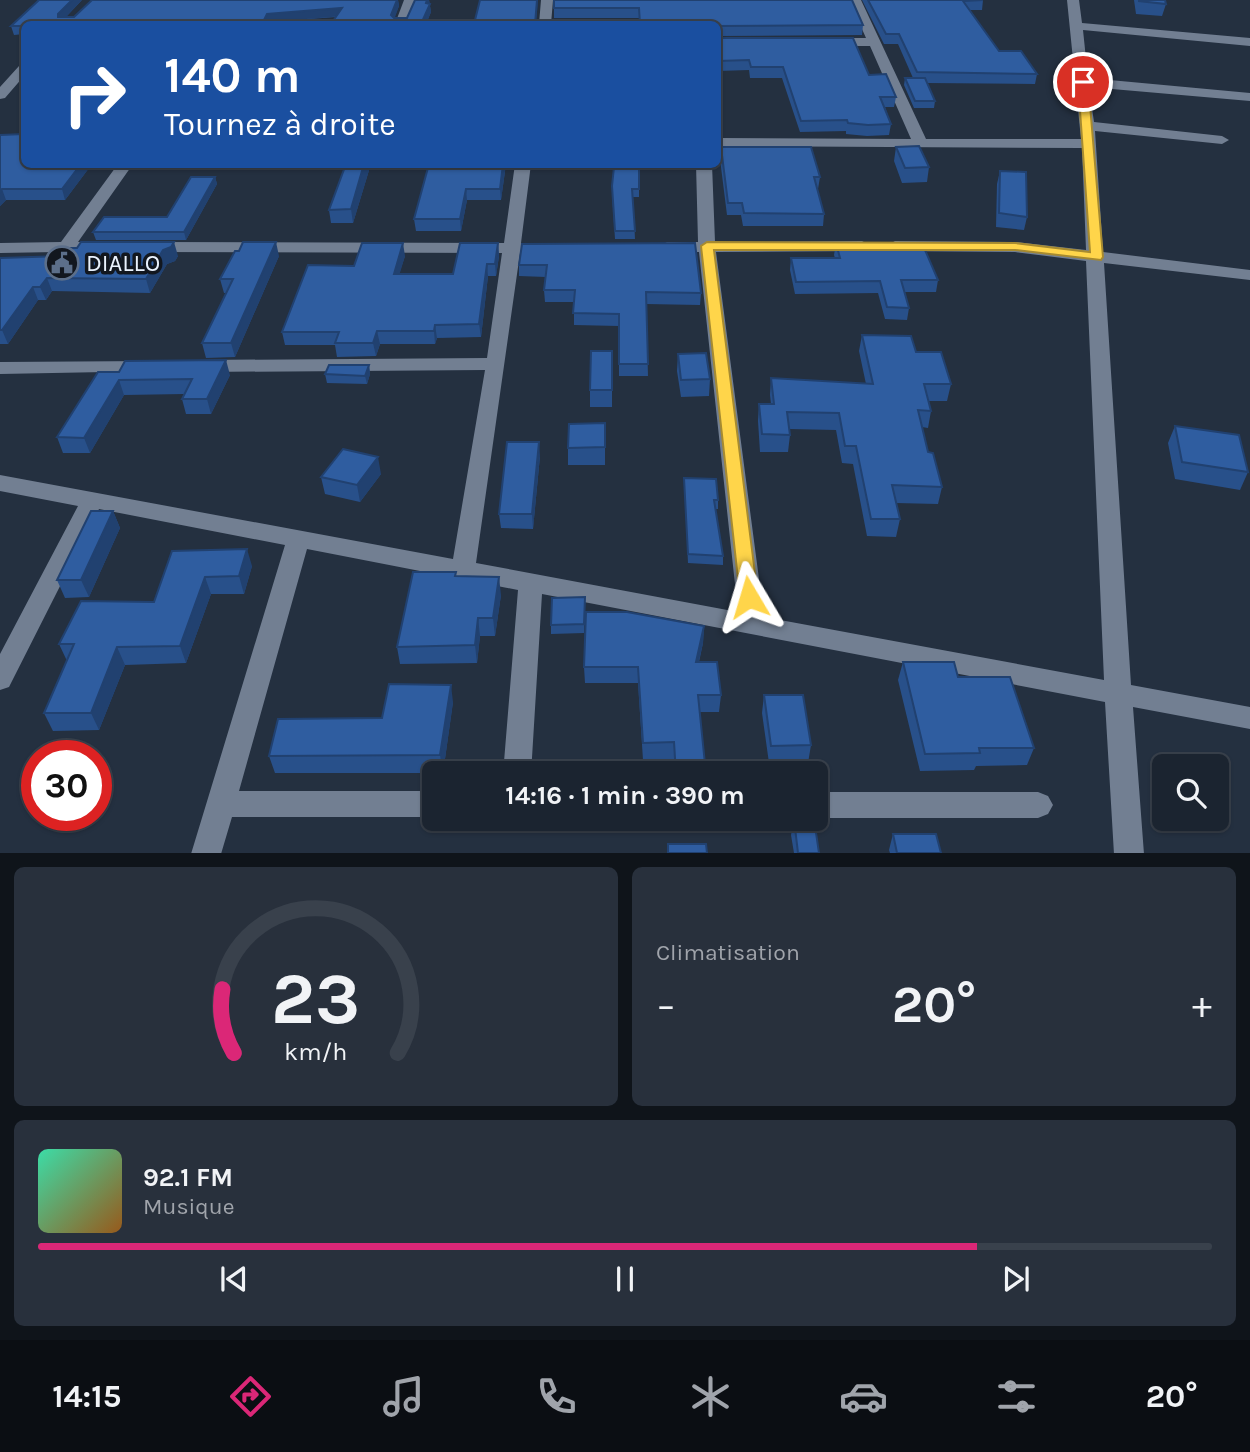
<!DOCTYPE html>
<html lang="fr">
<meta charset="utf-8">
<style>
body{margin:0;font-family:Karla,sans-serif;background:#28303c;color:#f1f3f6;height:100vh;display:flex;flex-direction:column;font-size:26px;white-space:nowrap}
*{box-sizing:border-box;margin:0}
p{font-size:23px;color:#a0a4ab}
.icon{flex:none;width:38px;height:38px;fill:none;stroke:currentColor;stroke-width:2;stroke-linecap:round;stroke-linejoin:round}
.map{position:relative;height:853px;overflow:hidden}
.drawer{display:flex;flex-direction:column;gap:14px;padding:14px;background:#0f141a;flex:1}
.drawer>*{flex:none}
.banner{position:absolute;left:21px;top:21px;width:700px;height:147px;border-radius:10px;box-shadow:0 2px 5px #0004,0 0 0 2px #39414c;background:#1a4fa0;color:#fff;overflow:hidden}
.tools{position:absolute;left:1152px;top:754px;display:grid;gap:14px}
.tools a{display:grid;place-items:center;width:77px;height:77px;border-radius:10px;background:#1b2430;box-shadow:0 2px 5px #0004,0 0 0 2px #39414c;font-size:35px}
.speed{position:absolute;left:21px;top:740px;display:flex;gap:14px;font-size:35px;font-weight:700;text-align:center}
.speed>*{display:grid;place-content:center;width:91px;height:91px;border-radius:50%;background:#1b2430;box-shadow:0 2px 5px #0004,0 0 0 2px #39414c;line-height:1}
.speed .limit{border:10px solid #d22;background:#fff;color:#111}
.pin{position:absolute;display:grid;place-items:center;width:60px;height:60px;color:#fff;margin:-30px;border:4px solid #fff;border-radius:50%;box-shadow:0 2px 7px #0007}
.me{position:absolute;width:77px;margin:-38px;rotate:353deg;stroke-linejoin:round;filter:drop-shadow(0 0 5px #0008)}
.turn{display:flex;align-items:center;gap:24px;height:147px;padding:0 28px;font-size:32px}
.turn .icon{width:91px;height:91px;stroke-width:2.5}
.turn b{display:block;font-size:49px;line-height:60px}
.big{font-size:52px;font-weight:700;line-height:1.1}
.drawer .card{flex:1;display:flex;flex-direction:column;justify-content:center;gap:10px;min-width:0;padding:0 24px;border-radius:10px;background:#28303c}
.drawer .dial{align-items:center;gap:0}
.dial svg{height:182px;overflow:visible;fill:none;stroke:#39414c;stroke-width:7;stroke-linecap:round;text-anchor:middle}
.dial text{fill:#f1f3f6;stroke:none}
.song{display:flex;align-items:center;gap:21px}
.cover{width:84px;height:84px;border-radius:10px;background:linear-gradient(135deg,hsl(160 70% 55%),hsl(30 70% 35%))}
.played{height:7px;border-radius:4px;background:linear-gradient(90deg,#db2777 80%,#39414c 80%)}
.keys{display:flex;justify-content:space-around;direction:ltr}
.heat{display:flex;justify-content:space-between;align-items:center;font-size:38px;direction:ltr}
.drawer .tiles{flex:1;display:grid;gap:14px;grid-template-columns:1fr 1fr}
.card:last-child{grid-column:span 2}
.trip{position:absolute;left:422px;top:761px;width:406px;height:70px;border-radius:10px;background:#1b2430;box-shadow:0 2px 5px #0004,0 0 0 2px #39414c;font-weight:700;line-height:70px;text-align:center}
.tabs{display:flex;height:112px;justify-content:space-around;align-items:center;background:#0b0e13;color:#a0a4ab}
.tabs .icon{width:49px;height:49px}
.tabs .selected{color:#db2777}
.tabs b{font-size:32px;color:#f1f3f6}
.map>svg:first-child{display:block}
</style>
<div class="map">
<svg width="1250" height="854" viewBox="0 0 1250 854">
<rect width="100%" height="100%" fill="#243040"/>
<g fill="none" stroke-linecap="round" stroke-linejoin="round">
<path fill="#727f92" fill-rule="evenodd" d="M404,0H416L407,24H395Z
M541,0H553L551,24H539Z
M849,0H861L926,139H1081L1067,0H1079L1082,23L1250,38V46L1083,30L1088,78L1250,93V101L1089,87L1094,122L1222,136L1229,140L1222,144L1095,131L1103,252L1250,270V280L1104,263L1131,685L1250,707V729L1133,707L1144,854H1114L1105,702L542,594L531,774H503L518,590L307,549L239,791H434V817H232L221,854H191L285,545L99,509L9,687L0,690V654L78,506L0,491V475L453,559L485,370L201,372L194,370L191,366L194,362L201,360L487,358L502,253L149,252L140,247L149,242L504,243L515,164H531L521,243H547L556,248L547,253H520L476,563L738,612L699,252H667L658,247L667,242H698L696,164H712L715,242L862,241L871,246L862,251L716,252L764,617L1104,680L1086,261L1015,252L895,251L886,246L895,241L1015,242L1086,250L1082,148L718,146V138L911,139L870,46H827L821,42L827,38H866Z
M24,65V76L5,98L0,99V87L19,66Z
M118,164H133L78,242L112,243L115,247L112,251L0,253V243L61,242Z
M151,361L158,363L161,367L158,371L0,374V362Z
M816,792H1038L1048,796L1053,805L1048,814L1038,818H816Z"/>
</g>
<path fill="#28508a" d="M82,0L66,17H74L92,0H398L399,6L394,18H407L429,0L431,12L426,24H331L336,17L269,22L24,24V34L14,35L11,26Z
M554,0L863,25L862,35L718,36V24H639V18H554Z
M862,0H983L982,10H970L999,51L1037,74L1035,84L927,83L935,101L934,108H914L904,85L905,78H913L898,44H884Z
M1134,0H1165L1166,4L1162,16L1136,14Z
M718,37L869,75L896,97L894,107H885L891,124L889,135L867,136L846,134V131L800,132L782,78H750L749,70L718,71Z
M0,135L92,164L65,200H6L0,206Z
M721,147L820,177L818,189H817L824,214L823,226H743L741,215H727L720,159Z
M896,147L929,167L927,182L902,183L894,161Z
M429,164H506L501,200H467L461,231H416L414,219Z
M370,167L353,223H331L329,210Z
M639,167V197H633L635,239H615L612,194Z
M1000,171L1027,217L1024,230L996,227L997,184Z
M215,177L217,184L186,240H96L93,232L167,217Z
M498,243L499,256L496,276H488L481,337L437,338L435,344H380L376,356L337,357L335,345H285L282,332L354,266L405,256L399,274H453Z
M836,243L938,280L936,292H905L909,308L907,320L885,319L878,293L795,294L790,270L791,258H835L834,255Z
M522,244L701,293L700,305L646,304L648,376H619V326L574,325V302H545L544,290L546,277L519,276V265Z
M63,256H178L175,261L167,264L150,293L52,291L46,300H38L8,344H0V258Z
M279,256L235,357L206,358L202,343L226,293H224L220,279Z
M862,335L916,352L951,384L947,401H929L931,411L928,428L922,427L928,452L942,487L938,504L896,503L900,519L896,537L867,536L853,464L842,463L836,430L789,429L790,435L788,452H760L758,421L759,404H771L770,395L771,378L866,384L859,351Z
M612,351V407H590V390Z
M678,354L710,379L709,396L681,397L677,371Z
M369,365L370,374L367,384L327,383L325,374Z
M119,372L230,375L211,414H186L182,399L184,394L124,395L90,453H63L57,437Z
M605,423V465H568V448Z
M1175,426L1248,472L1240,490L1175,479L1168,443Z
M540,456L533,529L501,528L499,514Z
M381,474L360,502L325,494L321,477Z
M684,478L718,500V509H715L723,556V565L688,563Z
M113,511L120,528L89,597L65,598L57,580Z
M172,551L252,566L244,594H211L186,663L125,665L99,730L53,731L44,713L67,661L59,644L154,602Z
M456,572V576L501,595L495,636H480L477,663L400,664L397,647Z
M585,606L584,633L551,634V625Z
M704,626L703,643L699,662L721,695L719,712H700L706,774H674L673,759L643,760L638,683H585L584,667Z
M903,662L958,677L1034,748L1027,765L976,766L974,770L920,771L898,680Z
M764,695L811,745L808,763H769L762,713Z
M453,702L443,773H275L269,756L382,718Z
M794,819L819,853H794L791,835Z
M893,834L941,853H890L889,850Z"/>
<path fill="#214170" d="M72,0H82L61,22L58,17V14Z
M397,0H398L399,6L393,23L391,15Z
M427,0H429L431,12L426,24H421Z
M537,0H538L536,24H535Z
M342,8L343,16L269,22L268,24H262L267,14Z
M81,164H92L65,200L62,189Z
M364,164H369L370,167L353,223L351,209Z
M503,164H506L501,200L500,189Z
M215,177L217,184L186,240L184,232Z
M2,189L6,200L0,206V192Z
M466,189L467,200L461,231L460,219Z
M174,242L178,256L175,261L167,264L150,293L146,279L163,250Z
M276,242L279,256L235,357L231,343Z
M403,243L405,256L396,286L394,274Z
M498,243L499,256L496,276L495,264Z
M487,264L488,276L481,337L479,324Z
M47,278L52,291L46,300L40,287Z
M33,287L38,300L8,344L2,330Z
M435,325L437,338L435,344L434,331Z
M377,331L380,344L376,356L373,343Z
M226,360L230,375L211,414L207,399Z
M369,365L370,374L367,384L365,376Z
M119,380L124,395L90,453L84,438Z
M539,442L540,456L533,529L532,514Z
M378,457L381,474L360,502L357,485Z
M113,511L120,528L89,597L81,580Z
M247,549L252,566L244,594L239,576Z
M205,577L211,594L186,663L180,646Z
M499,577L501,595L495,636L493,618Z
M478,618L480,636L477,663L475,645Z
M704,626L703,643L695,678L696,662Z
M117,647L125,665L99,730L91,713Z
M451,685L453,702L443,773L440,755Z"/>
<path fill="#2f5da0" stroke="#214170" stroke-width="2" d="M39,0H72L58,14V17H74L92,0H397L391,15L394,18H407L415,0H427L426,3L430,4L421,24H331L342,8L267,14L262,24H24V26H11Z
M480,0H537L535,24H474Z
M554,0H852L863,25L718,26V24H640L639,8H554Z
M868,0H983L963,1L999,51H1021L1037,74L917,72L899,34H886Z
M1139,0H1165L1166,4L1139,1Z
M718,37L719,38H853L869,75L886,74L896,97H880L891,124L868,125L848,123L847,120L801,121L783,67H751L749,60L718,61Z
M905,78H925L935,101H915Z
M24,134V164H81L62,189H2L0,192V135Z
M919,146L929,167L905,168L896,147Z
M721,147H811L820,177H814L824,214L744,213L742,203H728Z
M346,164H364L351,209L329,210Z
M429,164H503L500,189H466L460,219H414Z
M614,167H639V189H632L635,231H615L612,186Z
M1000,171L1026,172L1027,217L999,213Z
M191,177H215L184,232H93L104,217H167Z
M81,242H174L171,247L163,250L146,279L47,278L40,287H33L2,330H0V258L63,256L69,248H77Z
M243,242H276L231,343H202L233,279H220L235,251H239Z
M362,243H403L394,274H453L460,243H498L495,264H487L479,324L435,325L434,331H377L373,343H335L339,332H282L308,265L354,266Z
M695,243L701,293L646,292L648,364H619V314L573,313L575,290H544L547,265H519L522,244Z
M836,243H922L938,280H901L909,308L887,307L880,281L796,282L791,258H840Z
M862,335L911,336L916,352H941L951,384H924L931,411L918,410L928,452L933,453L942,487L892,485L900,519H871L856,446H845L839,413L787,412L790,435L762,434L759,404H774L771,378L873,384Z
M591,351H612V390H590Z
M706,353L710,379L681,380L678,354Z
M226,360L207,399H182L192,379L119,380L84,438L57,437L98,372H119L125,361Z
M329,365H369L365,376L325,374Z
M605,423V447L568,448L569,424Z
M1175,426L1239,435L1248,472L1182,462Z
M507,442H539L532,514H499Z
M343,449L378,457L357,485L321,477Z
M684,478L716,479L718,500H714L723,556L688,554Z
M91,511H113L81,580H57Z
M247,549L239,576L205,577L180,646L117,647L91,713H44L74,644H59L81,601L154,602L172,551Z
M413,572H456L455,576L499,577L493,618H478L475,645L397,647Z
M585,597L584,624L551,625L552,598Z
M586,612H627L704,626L696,662H717L721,695H698L706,774H676L674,742L643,743L638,667H584Z
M903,662H954L958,677H1010L1034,748H979L980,753L925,754Z
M389,684L451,685L440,755L269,756L278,719L382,718Z
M764,695H803L811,745L771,746Z
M794,819H814L819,853H798Z
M893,834H936L941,853H897Z
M668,844H706L707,853H668Z"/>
<path fill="#ffd54a" stroke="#a68a30" stroke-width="2" d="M1083,79L1088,82L1103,257L1101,260L1015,250H714L758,597L756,602H742L740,597L701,246L707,242L1015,243L1090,252L1078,82Z"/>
<defs>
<symbol id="civic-ring" viewBox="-11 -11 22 22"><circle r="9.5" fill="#12171f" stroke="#5c6f8a" stroke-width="1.5"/><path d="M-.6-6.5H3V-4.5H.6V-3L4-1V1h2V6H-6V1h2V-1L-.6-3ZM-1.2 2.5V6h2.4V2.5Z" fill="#5c6f8a"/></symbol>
</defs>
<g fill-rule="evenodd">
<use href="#civic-ring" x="43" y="244" width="38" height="38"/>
</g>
<g text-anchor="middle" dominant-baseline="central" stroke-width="7" stroke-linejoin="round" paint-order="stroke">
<g font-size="24" fill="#eaf2fd" stroke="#12171f" text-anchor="start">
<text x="86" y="263">DIALLO</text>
</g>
</g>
</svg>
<div class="tools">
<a><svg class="icon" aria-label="search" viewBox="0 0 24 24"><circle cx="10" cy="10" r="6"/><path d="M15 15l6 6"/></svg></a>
</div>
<div class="speed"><div class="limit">30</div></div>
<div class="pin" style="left:1083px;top:82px;background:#d93025"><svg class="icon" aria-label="arrive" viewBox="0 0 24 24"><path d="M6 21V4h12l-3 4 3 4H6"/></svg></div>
<svg class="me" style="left:749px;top:597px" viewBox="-20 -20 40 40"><path d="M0-17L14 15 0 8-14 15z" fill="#ffd54a" stroke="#fff" stroke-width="4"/></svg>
<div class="trip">14:16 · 1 min · 390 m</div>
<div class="banner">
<div class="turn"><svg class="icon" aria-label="right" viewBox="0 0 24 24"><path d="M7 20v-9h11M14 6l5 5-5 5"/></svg><div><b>140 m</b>Tournez à droite</div></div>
</div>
</div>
<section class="drawer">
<div class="tiles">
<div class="card dial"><svg viewBox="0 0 100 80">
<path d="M14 69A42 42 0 1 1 86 69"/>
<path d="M14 69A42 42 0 0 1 9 41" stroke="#db2777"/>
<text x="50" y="56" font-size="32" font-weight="700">23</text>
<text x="50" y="72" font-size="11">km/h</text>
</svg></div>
<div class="card"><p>Climatisation</p>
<div class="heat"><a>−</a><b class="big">20°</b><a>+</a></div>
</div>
<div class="card">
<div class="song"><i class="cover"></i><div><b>92.1 FM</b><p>Musique</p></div></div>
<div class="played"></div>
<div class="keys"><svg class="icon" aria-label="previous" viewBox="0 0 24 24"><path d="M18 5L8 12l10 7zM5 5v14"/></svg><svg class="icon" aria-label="pause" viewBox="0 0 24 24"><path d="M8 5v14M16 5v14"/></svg><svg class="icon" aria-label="next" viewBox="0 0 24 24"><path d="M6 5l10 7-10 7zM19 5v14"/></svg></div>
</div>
</div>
</section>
<nav class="tabs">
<b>14:15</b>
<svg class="icon selected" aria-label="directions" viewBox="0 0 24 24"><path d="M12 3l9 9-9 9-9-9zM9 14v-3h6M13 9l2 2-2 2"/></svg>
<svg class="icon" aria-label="music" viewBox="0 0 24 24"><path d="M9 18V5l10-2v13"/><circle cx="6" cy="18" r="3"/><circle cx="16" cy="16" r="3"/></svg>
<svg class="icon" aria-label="phone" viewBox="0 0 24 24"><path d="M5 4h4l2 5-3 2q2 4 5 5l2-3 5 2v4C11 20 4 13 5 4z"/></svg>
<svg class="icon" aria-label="climate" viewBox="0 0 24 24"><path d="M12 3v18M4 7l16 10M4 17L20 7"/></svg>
<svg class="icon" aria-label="car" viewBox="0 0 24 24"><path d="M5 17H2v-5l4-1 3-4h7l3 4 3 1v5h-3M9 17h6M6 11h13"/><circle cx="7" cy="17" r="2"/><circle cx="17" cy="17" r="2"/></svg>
<svg class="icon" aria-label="filters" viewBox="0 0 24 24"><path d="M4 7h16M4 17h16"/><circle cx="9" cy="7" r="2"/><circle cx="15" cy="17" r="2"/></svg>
<b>20°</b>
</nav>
